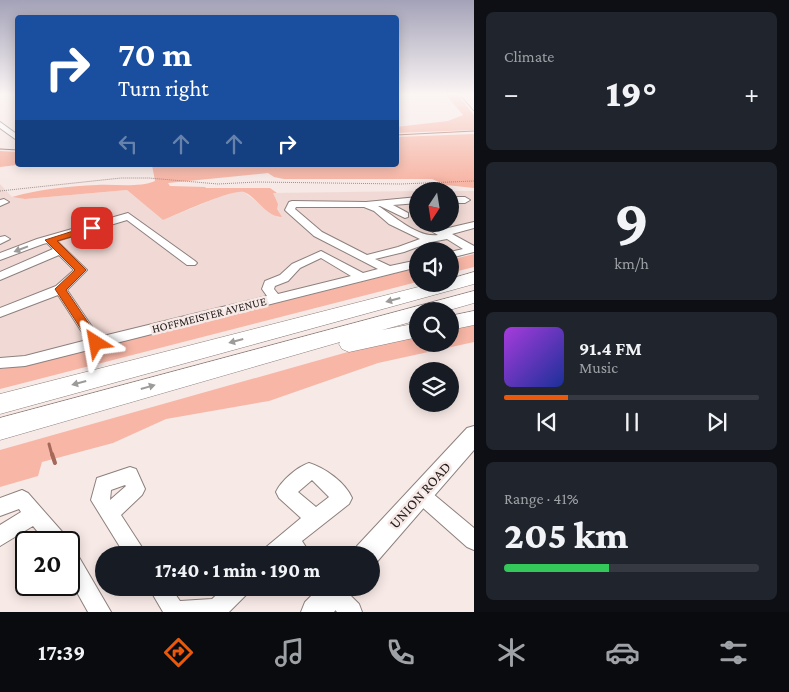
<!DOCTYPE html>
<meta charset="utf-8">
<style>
body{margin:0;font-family:"Crimson Pro",serif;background:#20242c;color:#f1f3f6;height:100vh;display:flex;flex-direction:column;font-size:19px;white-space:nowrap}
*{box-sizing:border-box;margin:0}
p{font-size:16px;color:#9ea1a6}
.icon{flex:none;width:28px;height:28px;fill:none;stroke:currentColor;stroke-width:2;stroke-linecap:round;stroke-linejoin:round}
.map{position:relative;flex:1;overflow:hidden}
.side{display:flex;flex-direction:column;gap:12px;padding:12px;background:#0d0f14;width:315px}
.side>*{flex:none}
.hud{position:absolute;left:15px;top:15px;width:384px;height:152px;border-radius:5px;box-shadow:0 2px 12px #0003;background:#1a4fa0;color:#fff;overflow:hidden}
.needle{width:32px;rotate:192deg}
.tools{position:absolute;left:409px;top:182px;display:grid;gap:10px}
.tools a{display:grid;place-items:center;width:50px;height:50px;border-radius:50%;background:#171b24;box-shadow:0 2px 12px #0003;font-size:25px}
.speed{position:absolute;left:15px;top:531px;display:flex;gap:10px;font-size:25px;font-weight:700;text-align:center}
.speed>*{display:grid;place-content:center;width:65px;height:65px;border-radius:50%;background:#171b24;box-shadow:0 2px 12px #0003;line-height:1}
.speed .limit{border:2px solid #111;border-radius:8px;background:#fff;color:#111}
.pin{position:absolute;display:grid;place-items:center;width:42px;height:42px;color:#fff;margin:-21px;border-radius:10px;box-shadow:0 2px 8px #0006}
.me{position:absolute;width:55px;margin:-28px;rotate:326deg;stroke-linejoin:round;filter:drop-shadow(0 0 4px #0008)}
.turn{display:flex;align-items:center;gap:18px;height:105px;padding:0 20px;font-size:22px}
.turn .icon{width:65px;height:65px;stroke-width:2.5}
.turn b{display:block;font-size:35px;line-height:42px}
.lanes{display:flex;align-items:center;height:48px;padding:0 20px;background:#0003;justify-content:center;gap:25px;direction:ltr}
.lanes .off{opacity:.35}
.big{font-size:38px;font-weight:800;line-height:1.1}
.side .card{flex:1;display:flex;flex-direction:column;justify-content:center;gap:8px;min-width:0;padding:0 18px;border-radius:8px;background:#20242c}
.side .dial{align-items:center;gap:0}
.dial b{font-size:65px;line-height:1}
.song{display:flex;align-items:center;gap:15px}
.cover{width:60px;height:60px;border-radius:8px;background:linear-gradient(135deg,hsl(280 70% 55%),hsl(230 70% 35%))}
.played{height:5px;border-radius:2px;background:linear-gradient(90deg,#ea580c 25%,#363941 25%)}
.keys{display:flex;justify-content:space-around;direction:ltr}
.heat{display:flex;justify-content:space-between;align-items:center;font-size:28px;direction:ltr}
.charge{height:8px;border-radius:4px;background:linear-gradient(90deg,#34c759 41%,#363941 0)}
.trip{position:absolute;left:95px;top:546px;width:285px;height:50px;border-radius:25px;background:#171b24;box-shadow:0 2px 12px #0003;font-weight:800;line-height:50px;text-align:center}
.dock{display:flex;height:80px;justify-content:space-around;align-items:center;background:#090b0e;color:#9ea1a6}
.dock .icon{width:35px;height:35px}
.dock .on{color:#ea580c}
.dock b{font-size:22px;color:#f1f3f6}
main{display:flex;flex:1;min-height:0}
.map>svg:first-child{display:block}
</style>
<main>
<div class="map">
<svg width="474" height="612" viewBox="0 0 474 612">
<rect width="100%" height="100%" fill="#f7e9e6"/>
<path fill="#f1dad5" d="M0,184L12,197L25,199L127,190L163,220L231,192H244L279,218L272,193L417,191L418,224H450V191H445H474V246L450,252L418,251L417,260L18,358L0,359Z"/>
<path fill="#f7b6a6" d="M446,95H458L474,115V130L396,133V127L448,121L463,115Z
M474,134V188L446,185L432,179H284L274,177L268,173L168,183L170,186L205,187L206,188H270L277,193H273L278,204L277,209L282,217C266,217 257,197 244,192C231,189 178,214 163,220L127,190L25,199L12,197C39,189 70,186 97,185C116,184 138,188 155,181L152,165H396V137Z
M0,151L17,152V165L0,167Z
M474,254V267L450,273V260Z
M417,268V282L0,389V369L28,365Z
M474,324V342L378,363L269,401L166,419L113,443L42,462L38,476L0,487V450L376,344L417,335L418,344H450V329Z"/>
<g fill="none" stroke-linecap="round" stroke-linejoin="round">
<path stroke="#a66858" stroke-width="1" d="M460,95L474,111
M396,135L474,131
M0,149L18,150"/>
<path stroke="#a66858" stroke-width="3" d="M49,444L52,455"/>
<path stroke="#a66858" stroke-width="4" d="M52,454L55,463"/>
<defs>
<path id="minor" d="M0,122L18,135V141L0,128Z
M418,197V203L393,205L408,213V217L405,218L380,206H378C395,216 417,238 438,235L419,224H432L444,229L474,222V228L452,234L474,246V252L450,258V252L463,249L447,239L431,242L404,252L375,259L390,266L418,260V267L25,366L0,368V358L25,356L87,340L58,295L0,317V308L56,286L74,270L59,255L0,280V272L53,249L47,243L43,244L0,260V253L37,239L128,213L195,261L197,263L195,265H187L127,220L57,241L87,270L67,290L99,337L267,296L262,289L265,281L280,275L292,264L321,251L363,273L378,269L314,236L287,212L285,210L289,202L292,201L366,202ZM296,207H364L374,211L389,224L420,239L398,247L367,255L322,232L295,209ZM321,258L351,276L278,294L274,289L275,286L288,281L300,268Z
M450,197H465L470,200L465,203H450Z
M4,199L9,202L0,206V200Z
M5,236L10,239L0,244V237Z
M309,463C325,468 345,482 352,498L349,504L302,541L311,555H262L265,548L301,518L279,498L276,492C281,481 297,467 309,463ZM312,480L329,497L316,507L298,492Z
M130,467L136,469L145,489L142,495L121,515L147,555H125L91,500L97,478ZM125,485L126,486L110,500L111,490Z
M420,485L426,488L474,528V550L467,547L414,500L411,494L414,488Z
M22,490L28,493L65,535L67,542H46L33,526L0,546V525L21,512L19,509L0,516V498Z
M69,549L76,552L111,612H88L69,578Z
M149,588H171L180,601L212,599L224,588H249L246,595L229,612H163Z
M319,588H343L359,604L362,612H337L322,595Z"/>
<path id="major" d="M474,426V450L375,564L371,566V555H353L357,546L467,428Z
M319,588H350L346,597L334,612H301L305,602Z"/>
<path id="highway" d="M474,272V284L0,414V394L430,284H450V279Z
M474,291V303L446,311H418V320L382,330L418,323V337L349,352L342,349L339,344L340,342L0,440V418Z
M474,311V325L450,330V316Z"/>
</defs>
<use href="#minor" stroke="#8d807d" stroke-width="2"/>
<use href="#major" stroke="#8d807d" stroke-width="2"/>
<use href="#highway" stroke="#8d807d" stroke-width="1"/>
<path stroke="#9b918f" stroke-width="1" stroke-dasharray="1 1" stroke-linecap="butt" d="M0,191L121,178H149L218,184L257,182L401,184L474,181"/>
<use href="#minor" fill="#fff" fill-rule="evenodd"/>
<use href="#major" fill="#fff" fill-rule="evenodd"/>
<use href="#highway" fill="#fff" fill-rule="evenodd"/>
</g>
<defs><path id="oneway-solid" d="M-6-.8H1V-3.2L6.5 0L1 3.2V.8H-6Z" transform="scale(1.25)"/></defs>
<g fill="#9d9b9a">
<use href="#oneway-solid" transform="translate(21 249) rotate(159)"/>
<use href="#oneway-solid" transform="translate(393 300) rotate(165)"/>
<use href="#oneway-solid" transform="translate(236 341) rotate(165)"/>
<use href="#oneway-solid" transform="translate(79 383) rotate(165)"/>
<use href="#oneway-solid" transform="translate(148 387) rotate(-16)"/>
</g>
<linearGradient id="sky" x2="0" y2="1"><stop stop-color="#a4a2b8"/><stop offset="0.52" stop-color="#fbf5f4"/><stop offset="1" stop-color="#fbf5f4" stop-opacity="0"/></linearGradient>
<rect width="474" height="181" fill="url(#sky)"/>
<path fill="#ea580c" stroke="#983908" d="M92,225L95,226V230L57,241L86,270L66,290L102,343L100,346H92L55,289L75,270L45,240Z"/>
<g text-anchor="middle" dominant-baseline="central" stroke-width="5" stroke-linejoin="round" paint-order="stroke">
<g font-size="12" fill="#25201f" stroke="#f7e9e6">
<text transform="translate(209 315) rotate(-14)">HOFFMEISTER AVENUE</text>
</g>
<g font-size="15" fill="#25201f" stroke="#f7e9e6">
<text transform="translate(420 495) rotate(-48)">UNION ROAD</text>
</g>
</g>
</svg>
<div class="tools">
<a><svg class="needle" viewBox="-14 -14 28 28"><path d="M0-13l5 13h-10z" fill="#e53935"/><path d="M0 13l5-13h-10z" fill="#9ea1a6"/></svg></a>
<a><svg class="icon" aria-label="sound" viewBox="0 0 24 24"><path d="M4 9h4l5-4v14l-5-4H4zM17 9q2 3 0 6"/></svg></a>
<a><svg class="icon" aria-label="search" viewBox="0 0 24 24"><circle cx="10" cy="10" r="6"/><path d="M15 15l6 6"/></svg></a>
<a><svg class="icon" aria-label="layers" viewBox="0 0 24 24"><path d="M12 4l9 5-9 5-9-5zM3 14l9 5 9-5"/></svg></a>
</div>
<div class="speed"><div class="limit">20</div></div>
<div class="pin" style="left:92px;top:228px;background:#d93025"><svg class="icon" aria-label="arrive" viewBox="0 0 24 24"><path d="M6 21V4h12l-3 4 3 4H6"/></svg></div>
<svg class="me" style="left:96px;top:343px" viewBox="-20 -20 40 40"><path d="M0-17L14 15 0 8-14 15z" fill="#ea580c" stroke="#fff" stroke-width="4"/></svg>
<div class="trip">17:40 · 1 min · 190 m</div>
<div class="hud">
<div class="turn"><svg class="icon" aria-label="right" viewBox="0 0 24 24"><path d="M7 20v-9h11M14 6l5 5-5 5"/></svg><div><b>70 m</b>Turn right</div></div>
<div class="lanes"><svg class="icon off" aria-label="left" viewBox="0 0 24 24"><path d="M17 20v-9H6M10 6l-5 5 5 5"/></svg><svg class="icon off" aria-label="ahead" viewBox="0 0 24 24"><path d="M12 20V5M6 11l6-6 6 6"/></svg><svg class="icon off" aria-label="ahead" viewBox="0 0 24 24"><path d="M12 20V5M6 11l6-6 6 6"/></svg><svg class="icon" aria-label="right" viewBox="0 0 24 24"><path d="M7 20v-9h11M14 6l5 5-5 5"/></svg></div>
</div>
</div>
<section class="side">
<div class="card"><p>Climate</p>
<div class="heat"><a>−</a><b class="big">19°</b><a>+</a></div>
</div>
<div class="card dial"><b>9</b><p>km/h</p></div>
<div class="card">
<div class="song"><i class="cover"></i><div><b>91.4 FM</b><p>Music</p></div></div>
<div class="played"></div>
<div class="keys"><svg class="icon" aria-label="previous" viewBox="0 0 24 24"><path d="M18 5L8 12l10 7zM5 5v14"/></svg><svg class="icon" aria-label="pause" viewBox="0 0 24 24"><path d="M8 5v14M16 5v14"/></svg><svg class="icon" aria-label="next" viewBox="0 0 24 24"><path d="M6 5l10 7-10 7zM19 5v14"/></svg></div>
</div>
<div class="card"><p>Range · 41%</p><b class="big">205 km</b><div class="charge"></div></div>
</section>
</main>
<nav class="dock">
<b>17:39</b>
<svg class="icon on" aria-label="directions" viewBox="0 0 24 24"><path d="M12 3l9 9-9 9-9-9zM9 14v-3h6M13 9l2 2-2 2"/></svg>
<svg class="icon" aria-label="music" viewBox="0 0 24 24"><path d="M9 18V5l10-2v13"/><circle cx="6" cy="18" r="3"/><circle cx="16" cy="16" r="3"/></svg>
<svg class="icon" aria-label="phone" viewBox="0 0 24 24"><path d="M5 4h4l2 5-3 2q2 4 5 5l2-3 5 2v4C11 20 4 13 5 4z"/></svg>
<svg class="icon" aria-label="climate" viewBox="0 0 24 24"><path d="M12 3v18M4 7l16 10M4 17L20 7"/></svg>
<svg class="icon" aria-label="car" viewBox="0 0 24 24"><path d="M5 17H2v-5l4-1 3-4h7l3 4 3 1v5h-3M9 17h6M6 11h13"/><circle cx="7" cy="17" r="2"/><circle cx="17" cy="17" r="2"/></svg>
<svg class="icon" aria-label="filters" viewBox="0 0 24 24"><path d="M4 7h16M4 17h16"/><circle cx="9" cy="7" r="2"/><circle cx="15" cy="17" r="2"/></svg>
</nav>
